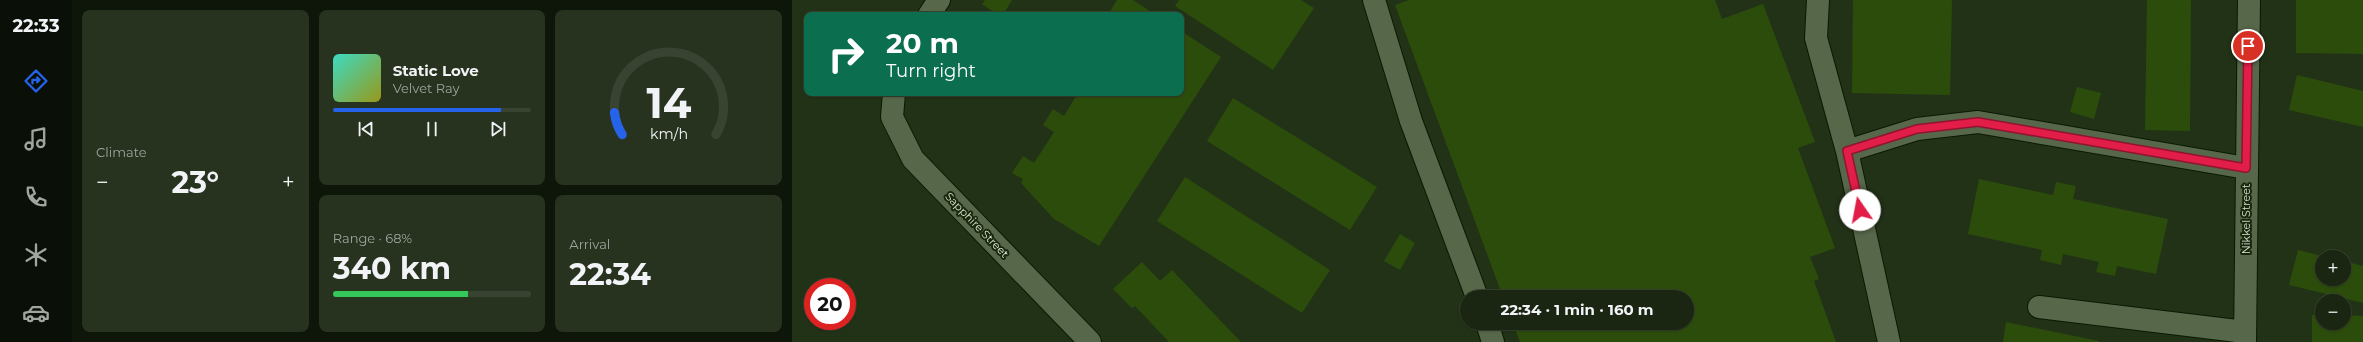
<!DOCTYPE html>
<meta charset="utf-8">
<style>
body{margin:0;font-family:Montserrat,sans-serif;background:#27321f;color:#f1f3f6;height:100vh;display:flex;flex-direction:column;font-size:15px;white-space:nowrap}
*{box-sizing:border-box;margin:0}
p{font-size:13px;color:#9fa59f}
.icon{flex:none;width:22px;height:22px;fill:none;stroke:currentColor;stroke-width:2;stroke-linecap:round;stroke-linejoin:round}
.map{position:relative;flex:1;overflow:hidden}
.side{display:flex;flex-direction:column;gap:10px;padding:10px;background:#0e1509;width:720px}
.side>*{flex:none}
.top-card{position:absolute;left:12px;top:12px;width:380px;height:84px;border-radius:8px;box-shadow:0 1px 3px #0004,0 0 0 1px #384331;background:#0b6e4f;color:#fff;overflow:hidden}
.controls{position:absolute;left:1523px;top:250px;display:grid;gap:8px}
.controls a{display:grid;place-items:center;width:36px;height:36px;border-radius:50%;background:#1a2611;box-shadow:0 1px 3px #0004,0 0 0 1px #384331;font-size:20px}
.speed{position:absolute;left:12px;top:278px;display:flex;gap:8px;font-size:20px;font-weight:700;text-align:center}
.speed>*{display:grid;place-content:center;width:52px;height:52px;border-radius:50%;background:#1a2611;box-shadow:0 1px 3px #0004,0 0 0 1px #384331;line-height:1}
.speed .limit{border:6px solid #d22;background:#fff;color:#111}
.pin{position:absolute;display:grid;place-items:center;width:34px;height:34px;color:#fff;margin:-17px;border:2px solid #fff;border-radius:50%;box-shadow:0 1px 4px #0007}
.me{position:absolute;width:44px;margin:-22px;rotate:348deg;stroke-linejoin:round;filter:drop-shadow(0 0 3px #0008)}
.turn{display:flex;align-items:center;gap:14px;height:84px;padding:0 16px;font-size:18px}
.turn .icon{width:52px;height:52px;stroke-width:2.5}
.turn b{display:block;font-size:28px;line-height:34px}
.big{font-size:30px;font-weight:700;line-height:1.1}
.side .card{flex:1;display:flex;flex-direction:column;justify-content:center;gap:6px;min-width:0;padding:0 14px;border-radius:8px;background:#27321f}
.side .dial{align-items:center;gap:0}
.dial svg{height:104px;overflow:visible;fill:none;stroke:#384331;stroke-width:7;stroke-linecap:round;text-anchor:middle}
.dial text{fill:#f1f3f6;stroke:none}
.song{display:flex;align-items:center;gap:12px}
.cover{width:48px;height:48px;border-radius:6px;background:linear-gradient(135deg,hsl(170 70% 55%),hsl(60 70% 35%))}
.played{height:4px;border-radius:2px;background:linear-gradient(90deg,#2563eb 85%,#384331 85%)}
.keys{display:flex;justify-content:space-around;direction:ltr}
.heat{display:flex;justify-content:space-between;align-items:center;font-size:22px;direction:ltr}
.charge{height:6px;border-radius:3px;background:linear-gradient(90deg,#34c759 68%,#384331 0)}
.side .tiles{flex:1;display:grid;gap:10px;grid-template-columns:repeat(3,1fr)}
.card:first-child{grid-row:span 2}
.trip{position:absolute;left:668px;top:290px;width:234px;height:40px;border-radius:20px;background:#1a2611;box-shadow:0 1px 3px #0004,0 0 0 1px #384331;font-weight:700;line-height:40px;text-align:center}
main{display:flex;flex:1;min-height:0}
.menu{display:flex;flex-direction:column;width:72px;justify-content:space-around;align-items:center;background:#0a0f07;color:#9fa59f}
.menu .icon{width:28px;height:28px}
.menu .selected{color:#2563eb}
.menu b{font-size:18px;color:#f1f3f6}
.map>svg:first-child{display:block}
</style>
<main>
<nav class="menu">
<b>22:33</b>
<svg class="icon selected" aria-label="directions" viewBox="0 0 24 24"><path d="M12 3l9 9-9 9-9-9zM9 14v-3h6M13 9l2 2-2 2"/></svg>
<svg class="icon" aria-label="music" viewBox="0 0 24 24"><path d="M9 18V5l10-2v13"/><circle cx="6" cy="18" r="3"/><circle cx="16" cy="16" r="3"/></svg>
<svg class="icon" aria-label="phone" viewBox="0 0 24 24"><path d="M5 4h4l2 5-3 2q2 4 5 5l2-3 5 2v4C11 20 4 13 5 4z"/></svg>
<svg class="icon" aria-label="climate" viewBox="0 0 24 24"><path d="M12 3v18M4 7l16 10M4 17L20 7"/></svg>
<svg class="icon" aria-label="car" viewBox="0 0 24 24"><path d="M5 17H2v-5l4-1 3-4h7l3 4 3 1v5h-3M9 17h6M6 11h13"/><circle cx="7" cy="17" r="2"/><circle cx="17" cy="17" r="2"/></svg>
</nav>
<section class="side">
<div class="tiles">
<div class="card"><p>Climate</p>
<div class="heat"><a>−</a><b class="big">23°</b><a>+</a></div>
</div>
<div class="card">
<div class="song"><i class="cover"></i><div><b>Static Love</b><p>Velvet Ray</p></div></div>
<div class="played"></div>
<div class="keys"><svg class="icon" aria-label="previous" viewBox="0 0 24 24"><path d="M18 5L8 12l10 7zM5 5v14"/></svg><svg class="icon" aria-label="pause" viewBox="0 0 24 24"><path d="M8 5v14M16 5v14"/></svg><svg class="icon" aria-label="next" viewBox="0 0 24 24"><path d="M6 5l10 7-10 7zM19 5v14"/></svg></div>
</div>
<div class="card dial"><svg viewBox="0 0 100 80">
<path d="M14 69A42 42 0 1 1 86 69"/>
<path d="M14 69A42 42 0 0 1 8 52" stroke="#2563eb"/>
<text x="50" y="56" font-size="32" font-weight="700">14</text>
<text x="50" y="72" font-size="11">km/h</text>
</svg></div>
<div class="card"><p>Range · 68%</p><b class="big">340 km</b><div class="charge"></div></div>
<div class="card"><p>Arrival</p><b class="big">22:34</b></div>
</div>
</section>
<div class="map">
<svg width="1571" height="342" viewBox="0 0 1571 342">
<rect width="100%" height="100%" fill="#223217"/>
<path fill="#2c4c0c" d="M193,0H220L211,15H206L190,4Z
M325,0H341L364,15H316Z
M387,0H509L522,8L481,70L383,6Z
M617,0H923L930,19L971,4L1023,142L1006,148L1043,248L1018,257L1027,279L1022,281L1044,342H728L721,323H895V297H711L603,5Z
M1061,0H1160L1158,95L1060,93Z
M1355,0H1399L1398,131L1353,130Z
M1504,0H1571V54L1504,53Z
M389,31L429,57L307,246L262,219L229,183L231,179L220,173L231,156L242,163L262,132L251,125L261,109L272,116L286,93H389Z
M1505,75L1571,91V127L1497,110Z
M1285,87L1309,93L1302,119L1278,112Z
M441,98L585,187L558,230L415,141Z
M393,177L538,270L510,313L365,221Z
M1187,179L1261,195L1264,182L1284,186L1281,199L1376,219L1364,274L1325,266L1323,276L1304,272L1307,262L1271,254L1269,265L1248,260L1250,250L1176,234Z
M608,234L623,243L608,270L592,261Z
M1506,250L1530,256V279H1552V261L1571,266V303L1497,285Z
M350,262L368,281L380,270L449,342H377L343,306L340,308L321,289Z
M1520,315H1530V323H1552V315L1571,316V342H1520Z
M1214,322L1307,341V342H1211Z"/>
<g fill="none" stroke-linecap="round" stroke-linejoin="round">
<defs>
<path id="minor" d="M582,0L619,121L685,297
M1026,0L1024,38L1055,151L1097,342
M137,15L147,0
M102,93L100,117L121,159L298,342
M1055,151L1125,129L1186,122L1454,168
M1247,307L1453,332
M695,323L701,342
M1453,342L1457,0"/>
</defs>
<use href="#minor" stroke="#0b1902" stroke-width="24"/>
<use href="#minor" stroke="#56674a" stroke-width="22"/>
</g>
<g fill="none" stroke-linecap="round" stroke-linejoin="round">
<defs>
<path id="route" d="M1068,210L1055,151L1125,129L1186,122L1454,168L1456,46"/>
</defs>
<use href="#route" stroke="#92132f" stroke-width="10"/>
<use href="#route" stroke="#e11d48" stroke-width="7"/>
</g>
<g text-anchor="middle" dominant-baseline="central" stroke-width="4" stroke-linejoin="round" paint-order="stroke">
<g font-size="11" fill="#d7e1d0" stroke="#19280d">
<text transform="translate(1454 219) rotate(-90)">Nikkel Street</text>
<text transform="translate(185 225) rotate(46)">Sapphire Street</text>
</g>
</g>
</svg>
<div class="controls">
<a>+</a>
<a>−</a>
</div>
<div class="speed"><div class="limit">20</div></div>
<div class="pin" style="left:1456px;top:46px;background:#d93025"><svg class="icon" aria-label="arrive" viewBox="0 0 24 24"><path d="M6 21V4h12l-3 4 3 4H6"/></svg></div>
<svg class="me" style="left:1068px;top:210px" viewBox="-20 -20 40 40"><circle r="19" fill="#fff"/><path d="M0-13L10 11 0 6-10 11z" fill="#e11d48"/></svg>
<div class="trip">22:34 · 1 min · 160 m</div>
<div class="top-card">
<div class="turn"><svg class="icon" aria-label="right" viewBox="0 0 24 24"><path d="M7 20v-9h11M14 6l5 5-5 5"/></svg><div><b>20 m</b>Turn right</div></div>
</div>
</div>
</main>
